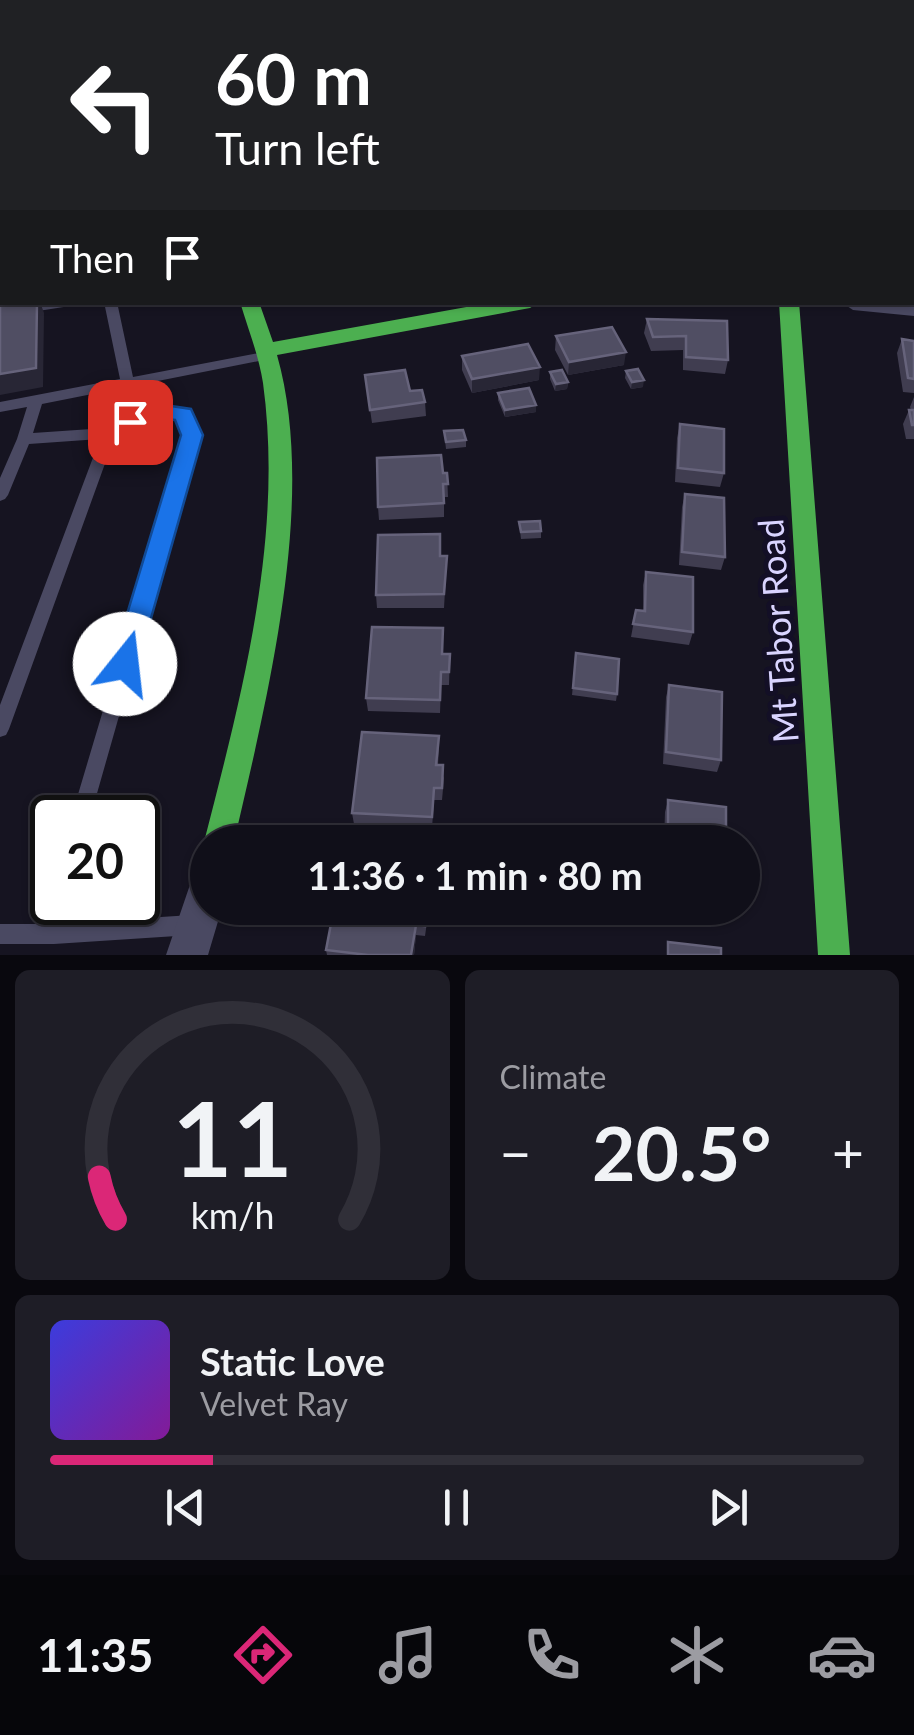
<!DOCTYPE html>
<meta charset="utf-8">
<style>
body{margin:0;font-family:Lato,sans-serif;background:#1e1d26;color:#f1f3f6;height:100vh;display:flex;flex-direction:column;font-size:38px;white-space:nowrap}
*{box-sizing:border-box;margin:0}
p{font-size:32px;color:#9c9ca2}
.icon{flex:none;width:55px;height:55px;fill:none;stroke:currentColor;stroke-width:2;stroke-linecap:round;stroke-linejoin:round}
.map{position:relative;height:955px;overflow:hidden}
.sheet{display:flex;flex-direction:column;gap:15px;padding:15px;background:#09080e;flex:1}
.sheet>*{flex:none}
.guide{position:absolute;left:0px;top:0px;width:915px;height:305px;box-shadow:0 2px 8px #0004,0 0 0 2px #302f38;background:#202124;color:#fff;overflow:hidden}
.speed{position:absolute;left:30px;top:795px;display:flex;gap:20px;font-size:50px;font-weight:700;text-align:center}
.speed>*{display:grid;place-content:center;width:130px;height:130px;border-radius:50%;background:#100f19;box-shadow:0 2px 8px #0004,0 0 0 2px #302f38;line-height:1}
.speed .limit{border:5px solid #111;border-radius:15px;background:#fff;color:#111}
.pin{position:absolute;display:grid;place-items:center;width:85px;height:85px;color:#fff;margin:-42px;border-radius:20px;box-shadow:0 5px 15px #0006}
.me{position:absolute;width:110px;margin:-55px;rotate:16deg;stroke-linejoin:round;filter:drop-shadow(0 0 8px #0008)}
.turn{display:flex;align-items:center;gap:35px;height:210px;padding:0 50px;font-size:45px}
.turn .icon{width:130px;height:130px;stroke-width:2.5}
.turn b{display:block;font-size:70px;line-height:85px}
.then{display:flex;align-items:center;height:95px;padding:0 50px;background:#0003;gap:20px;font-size:38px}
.big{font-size:75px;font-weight:700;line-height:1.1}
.sheet .widget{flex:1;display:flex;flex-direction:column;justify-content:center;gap:15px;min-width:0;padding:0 35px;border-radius:15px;background:#1e1d26}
.sheet .dial{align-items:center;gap:0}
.dial svg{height:260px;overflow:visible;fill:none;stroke:#302f38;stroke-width:7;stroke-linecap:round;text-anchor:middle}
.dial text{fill:#f1f3f6;stroke:none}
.song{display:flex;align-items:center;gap:30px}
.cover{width:120px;height:120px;border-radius:15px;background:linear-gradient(135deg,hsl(240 70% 55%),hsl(290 70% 35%))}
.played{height:10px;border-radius:5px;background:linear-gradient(90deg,#db2777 20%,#302f38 20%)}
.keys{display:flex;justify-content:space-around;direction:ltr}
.heat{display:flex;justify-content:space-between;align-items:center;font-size:55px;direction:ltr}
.sheet .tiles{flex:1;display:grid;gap:15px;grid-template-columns:1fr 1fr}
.widget:last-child{grid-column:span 2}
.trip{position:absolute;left:190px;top:825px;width:570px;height:100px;border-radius:50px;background:#100f19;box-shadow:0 2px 8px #0004,0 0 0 2px #302f38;font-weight:700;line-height:100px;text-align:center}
.tabs{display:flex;height:160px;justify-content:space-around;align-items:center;background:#06060a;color:#9c9ca2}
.tabs .icon{width:70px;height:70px}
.tabs .selected{color:#db2777}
.tabs b{font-size:45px;color:#f1f3f6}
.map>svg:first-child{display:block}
</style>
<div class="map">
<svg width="914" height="955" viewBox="0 0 914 955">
<rect width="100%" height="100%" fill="#161421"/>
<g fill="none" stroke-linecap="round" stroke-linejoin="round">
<path fill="#4a4962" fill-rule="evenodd" d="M2,267V275L0,276V268Z
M41,302H76L70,306L0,317V309Z
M104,302H117L133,377L264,352L271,356L264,360L42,404L33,433L106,428L151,405L188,411L199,435L90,818H71L185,435L178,418L153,415L115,436L9,729L6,735L0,737V705L100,439L29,444L8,495L5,499L0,501V478L17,439L27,407L0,412V402L120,379Z
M52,898V902H71L67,923L192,915L199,918L202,925L199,932L192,935L54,944H0V924H46Z"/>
<path fill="#4a4962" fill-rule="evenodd" d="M288,0H312L313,2H290Z
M0,101H2V114H0Z
M914,300V316L853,310L841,302Z
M208,867V908H222L208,955H166L194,873Z"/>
<path fill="#4caf50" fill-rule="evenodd" d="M761,0H775V2H762Z
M240,302H259L273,342L494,302H539L530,308L277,355C318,499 267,698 234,842H208V849L204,842C242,694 284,537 263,383C259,356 248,329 240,302Z
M779,302H799L850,955H818Z"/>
</g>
<path fill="#403d50" d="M647,319L727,321L728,360L725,374L683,370V350L651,351L644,333Z
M556,336L624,365L568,375L555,350Z
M902,339L914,341V393L903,392L897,353Z
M462,356L539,380L472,393L462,370Z
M626,371L643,387L631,389L625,378Z
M550,372L568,382L567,389L555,391L550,379Z
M365,375L410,391L425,402L426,416L372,423Z
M498,393L536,405V412L505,417L498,400Z
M914,397V439H906L903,424L909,410H911L910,407Z
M680,424L724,473L720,487L675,482L677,438Z
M444,431L466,440V447L446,449Z
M443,473H447L448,497H444V517L379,520L378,507Z
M685,494L725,557L721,570L679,565L682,507Z
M519,522L541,531V538L521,539Z
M440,556H447L444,608H377L376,595Z
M646,572L693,632L689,645L631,637L636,610L643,611V585Z
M576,653L617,694L616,701L572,695Z
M442,654H450L449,685H441L440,713L368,711L366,698Z
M669,685L721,760L717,772L663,764L666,697Z
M439,748L438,765L444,778L442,800H434L432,828L354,824L352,813Z
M668,800L726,842H664L665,812Z
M429,908L425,936L416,935L414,955H327L326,950Z"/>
<path fill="#282635" d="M7,0H33L34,1L8,2Z
M131,0H149V2H119Z
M2,51V66L0,68V52Z
M37,302H40L44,313L43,387L0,395V374Z
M626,352L624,365L568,375L569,362Z
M540,367L539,380L472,393V379Z
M644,380L643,387L631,389L632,382Z
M568,382L567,389L555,391L556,384Z
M536,405V412L505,417V410Z
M416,925V935L414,955H411Z"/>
<path fill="#504e63" stroke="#66637b" stroke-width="2.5" d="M36,0H78L75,2H44L34,1Z
M105,0H131L119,2H107Z
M220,0H257L263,2H221L218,1Z
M435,0H446L454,2H431Z
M668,0H696V2H668Z
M843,0H871V2L844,1Z
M0,36L2,37V51L0,52Z
M0,137L2,138V153L0,154Z
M2,157V181L0,182V158Z
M2,184V206L0,204V185Z
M912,220H914V251H912Z
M0,299H2V302H37L36,368L0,374Z
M647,319L727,321L728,360L686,357V336L653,337Z
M612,327L626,352L569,362L556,336Z
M902,339L914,341V379L908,378Z
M528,344L540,367L472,379L462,356Z
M638,369L644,380L632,382L626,371Z
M405,370L410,391L422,390L425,402L370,410L365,375Z
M562,370L568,382L556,384L550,372Z
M529,388L536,405L505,410L498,393Z
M909,410H914V425H912Z
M680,424L724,429V473L678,468Z
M463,430L466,440L446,442L444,431Z
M441,455L443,473H447L448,484H443L444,503L378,507L377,458Z
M685,494L724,498L725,557L682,552Z
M540,521L541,531L521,532L519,522Z
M440,534V556H447L444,594L376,595L378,535Z
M646,572L693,577V632L633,624L636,610L645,611Z
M372,627L443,628L442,654H450L449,672H441L440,700L366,698Z
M576,653L619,659L617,694L573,688Z
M669,685L722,692L721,760L666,752Z
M362,732L439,736L436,765H443L442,788H434L432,817L352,813Z
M668,800L726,807V842H668Z
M334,908H427L425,926L416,925L411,955H368L326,950Z
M668,942L721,948V955H668Z"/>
<path fill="#1a73e8" stroke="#114b97" stroke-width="2.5" d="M151,403L191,409L203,435L138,664L134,672L125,676L116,672L112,664L181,435L175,420L154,418L130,429L122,427L119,422Z"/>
<g text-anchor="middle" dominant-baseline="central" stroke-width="10" stroke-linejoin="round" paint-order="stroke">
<g font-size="35" fill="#d9d4ff" stroke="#130f26">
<text transform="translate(777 631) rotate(-94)">Mt Tabor Road</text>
</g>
</g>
</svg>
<div class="speed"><div class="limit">20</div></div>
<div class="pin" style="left:130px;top:422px;background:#d93025"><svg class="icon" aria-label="arrive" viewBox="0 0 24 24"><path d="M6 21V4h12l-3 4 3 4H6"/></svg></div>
<svg class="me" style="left:125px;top:664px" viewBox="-20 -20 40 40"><circle r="19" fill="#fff"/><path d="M0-13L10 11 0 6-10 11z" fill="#1a73e8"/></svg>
<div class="trip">11:36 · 1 min · 80 m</div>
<div class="guide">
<div class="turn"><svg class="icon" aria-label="left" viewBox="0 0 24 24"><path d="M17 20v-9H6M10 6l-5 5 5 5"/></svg><div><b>60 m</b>Turn left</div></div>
<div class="then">Then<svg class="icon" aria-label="arrive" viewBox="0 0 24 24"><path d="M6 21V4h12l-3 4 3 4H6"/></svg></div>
</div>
</div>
<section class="sheet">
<div class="tiles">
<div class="widget dial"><svg viewBox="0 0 100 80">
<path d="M14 69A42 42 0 1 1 86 69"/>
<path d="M14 69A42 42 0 0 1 9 56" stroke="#db2777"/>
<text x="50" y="56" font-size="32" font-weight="700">11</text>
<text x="50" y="72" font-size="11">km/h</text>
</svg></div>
<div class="widget"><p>Climate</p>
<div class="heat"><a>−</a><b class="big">20.5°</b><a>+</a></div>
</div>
<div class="widget">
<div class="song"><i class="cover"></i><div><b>Static Love</b><p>Velvet Ray</p></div></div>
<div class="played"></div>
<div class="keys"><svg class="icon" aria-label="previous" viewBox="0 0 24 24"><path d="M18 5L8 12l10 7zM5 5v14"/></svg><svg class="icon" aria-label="pause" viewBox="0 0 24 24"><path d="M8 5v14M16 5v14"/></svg><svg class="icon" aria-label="next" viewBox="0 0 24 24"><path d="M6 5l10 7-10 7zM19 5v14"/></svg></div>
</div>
</div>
</section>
<nav class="tabs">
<b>11:35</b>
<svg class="icon selected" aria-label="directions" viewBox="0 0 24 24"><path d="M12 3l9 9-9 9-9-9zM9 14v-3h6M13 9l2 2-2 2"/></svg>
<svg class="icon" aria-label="music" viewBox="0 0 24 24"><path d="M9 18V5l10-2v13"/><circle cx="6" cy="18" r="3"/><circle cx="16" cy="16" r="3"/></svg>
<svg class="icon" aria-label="phone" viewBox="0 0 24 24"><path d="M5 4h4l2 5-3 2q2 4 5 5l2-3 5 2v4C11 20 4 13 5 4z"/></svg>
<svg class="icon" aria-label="climate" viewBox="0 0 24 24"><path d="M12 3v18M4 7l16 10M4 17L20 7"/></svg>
<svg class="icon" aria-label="car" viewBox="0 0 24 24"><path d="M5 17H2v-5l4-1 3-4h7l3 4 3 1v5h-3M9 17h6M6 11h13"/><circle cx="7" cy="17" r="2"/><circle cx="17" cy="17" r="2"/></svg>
</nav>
